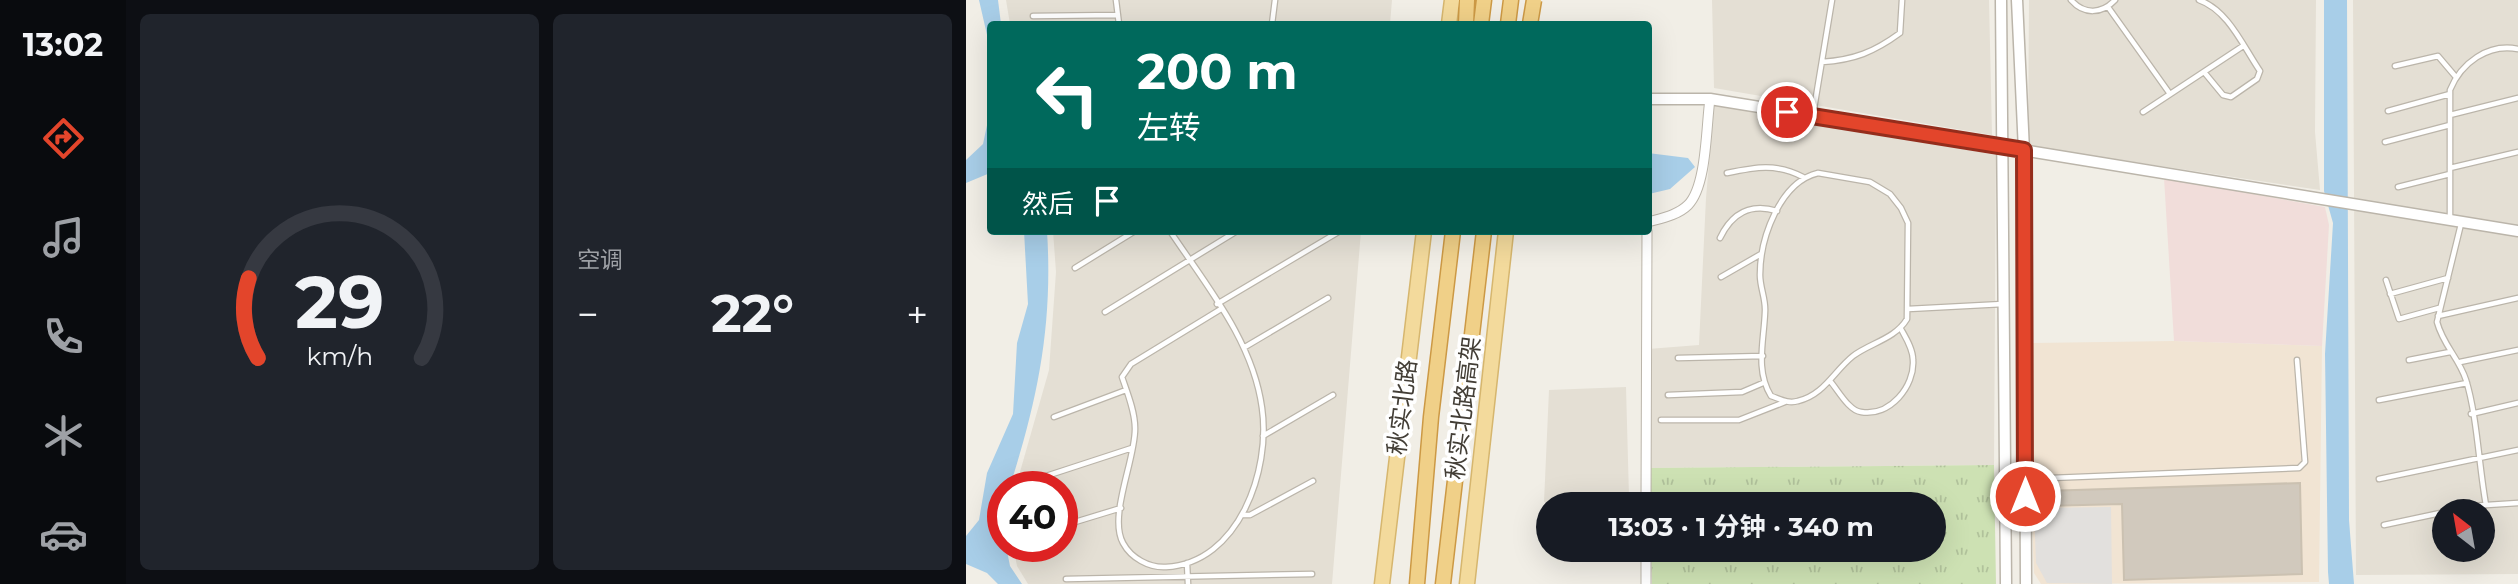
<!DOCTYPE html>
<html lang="zh">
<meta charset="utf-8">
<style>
body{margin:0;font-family:Montserrat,"Noto Sans SC",sans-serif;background:#20242c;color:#f1f3f6;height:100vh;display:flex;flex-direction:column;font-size:26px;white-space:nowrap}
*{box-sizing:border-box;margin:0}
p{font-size:23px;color:#9ea1a6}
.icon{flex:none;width:38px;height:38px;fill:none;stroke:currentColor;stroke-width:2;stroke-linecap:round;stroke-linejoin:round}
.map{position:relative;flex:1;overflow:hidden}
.sheet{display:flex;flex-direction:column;gap:14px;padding:14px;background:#0d0f14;width:840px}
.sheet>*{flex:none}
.hud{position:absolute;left:21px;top:21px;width:665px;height:214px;border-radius:7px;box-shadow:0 7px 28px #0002;background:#00695c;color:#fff;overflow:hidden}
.needle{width:46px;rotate:329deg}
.controls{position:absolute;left:1466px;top:499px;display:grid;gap:14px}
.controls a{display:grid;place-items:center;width:63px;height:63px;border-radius:50%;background:#171b24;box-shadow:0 7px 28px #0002;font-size:35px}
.speed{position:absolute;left:21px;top:471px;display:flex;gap:14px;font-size:35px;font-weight:700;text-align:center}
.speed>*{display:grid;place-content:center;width:91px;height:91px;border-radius:50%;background:#171b24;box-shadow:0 7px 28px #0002;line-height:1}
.speed .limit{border:10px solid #d22;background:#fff;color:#111}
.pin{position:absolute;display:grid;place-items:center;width:60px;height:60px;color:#fff;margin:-30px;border:4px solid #fff;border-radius:50%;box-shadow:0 2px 7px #0007}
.me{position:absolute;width:77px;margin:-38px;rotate:0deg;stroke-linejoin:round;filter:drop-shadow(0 0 5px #0008)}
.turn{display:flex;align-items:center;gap:24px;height:147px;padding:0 35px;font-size:32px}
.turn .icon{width:91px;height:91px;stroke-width:2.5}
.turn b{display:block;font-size:49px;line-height:60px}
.then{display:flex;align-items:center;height:66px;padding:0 35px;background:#0003;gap:14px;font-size:26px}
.big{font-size:52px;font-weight:700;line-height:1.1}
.sheet .widget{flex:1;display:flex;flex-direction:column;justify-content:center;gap:10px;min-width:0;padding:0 24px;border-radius:10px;background:#20242c}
.sheet .dial{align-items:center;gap:0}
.dial svg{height:182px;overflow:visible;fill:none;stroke:#363941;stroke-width:7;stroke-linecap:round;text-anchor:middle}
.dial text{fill:#f1f3f6;stroke:none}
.heat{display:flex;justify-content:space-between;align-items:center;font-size:38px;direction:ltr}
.sheet .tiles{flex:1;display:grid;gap:14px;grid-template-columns:repeat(2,1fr)}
.trip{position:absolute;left:570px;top:492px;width:410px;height:70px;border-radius:35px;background:#171b24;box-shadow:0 7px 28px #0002;font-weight:700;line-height:70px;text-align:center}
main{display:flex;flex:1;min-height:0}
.tab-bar{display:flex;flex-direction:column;width:126px;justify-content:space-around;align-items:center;background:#090b0e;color:#9ea1a6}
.tab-bar .icon{width:49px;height:49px}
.tab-bar .selected{color:#e3452b}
.tab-bar b{font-size:32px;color:#f1f3f6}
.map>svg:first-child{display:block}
</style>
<main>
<nav class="tab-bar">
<b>13:02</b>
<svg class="icon selected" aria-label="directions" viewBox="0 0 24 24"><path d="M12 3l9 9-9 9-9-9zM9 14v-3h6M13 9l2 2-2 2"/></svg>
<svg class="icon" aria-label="music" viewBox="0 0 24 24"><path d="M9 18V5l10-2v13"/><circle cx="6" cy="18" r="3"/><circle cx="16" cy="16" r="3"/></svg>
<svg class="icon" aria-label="phone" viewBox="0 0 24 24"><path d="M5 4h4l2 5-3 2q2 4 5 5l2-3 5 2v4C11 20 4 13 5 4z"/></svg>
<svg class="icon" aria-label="climate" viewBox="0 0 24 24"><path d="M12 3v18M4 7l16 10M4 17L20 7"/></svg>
<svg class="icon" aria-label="car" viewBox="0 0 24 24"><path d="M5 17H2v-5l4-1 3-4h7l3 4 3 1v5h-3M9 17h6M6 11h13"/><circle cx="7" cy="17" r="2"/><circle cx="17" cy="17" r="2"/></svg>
</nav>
<section class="sheet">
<div class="tiles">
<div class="widget dial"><svg viewBox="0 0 100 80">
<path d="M14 69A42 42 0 1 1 86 69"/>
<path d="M14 69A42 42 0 0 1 10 34" stroke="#e3452b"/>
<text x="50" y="56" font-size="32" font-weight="700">29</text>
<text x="50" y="72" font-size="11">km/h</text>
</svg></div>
<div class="widget"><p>空调</p>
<div class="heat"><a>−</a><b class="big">22°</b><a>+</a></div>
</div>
</div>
</section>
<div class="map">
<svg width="1552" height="584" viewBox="0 0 1552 584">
<defs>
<pattern id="grass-tufts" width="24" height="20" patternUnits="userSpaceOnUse" patternTransform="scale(1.75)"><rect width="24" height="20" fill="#cde1b3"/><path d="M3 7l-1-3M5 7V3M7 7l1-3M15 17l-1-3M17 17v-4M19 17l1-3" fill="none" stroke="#b1c29b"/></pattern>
</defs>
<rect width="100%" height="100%" fill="#f1eee6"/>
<path fill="#e4dfd4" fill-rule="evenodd" d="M40,0H426L424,24H44Z
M746,0H1023L1026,135L748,88Z
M1063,0H1350L1349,132L1354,190L1062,146Z
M1387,0H1552V574L1390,575ZM1479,511H1517V550H1479Z
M748,105L1030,155L1028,465L683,468L682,349L733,345L740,198Z
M87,231H395L366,584H62L51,566L47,546H96V486H50L83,370L90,272Z
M660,387L663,497L578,502L583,390Z"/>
<path fill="#f1e4d3" d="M1208,341L1356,346L1353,582L1075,584L1068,573L1063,453L1067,343Z"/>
<path fill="#f1ddda" d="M1198,178L1359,207L1363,225L1356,346L1208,341Z"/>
<path fill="url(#grass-tufts)" d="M1028,465L1030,584H686L685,550H968V504H684L683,468Z"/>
<path fill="#e2e0dd" d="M1145,507L1146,584L1081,583L1070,563L1068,508Z"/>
<path fill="#a8cee8" d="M13,0H32L35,24H24V104V48Z
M1358,0H1381L1383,520L1388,584H1363L1362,572L1359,354L1367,223L1358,191Z
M24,111V173L0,183V160L17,144Z
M682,153L722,158L729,167L704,189L683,194Z
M58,231H81C87,324 72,398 44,486H37V546H40L44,566L56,584H32L21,573L0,564V536L13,520L21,473L47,414L51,343L62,304Z"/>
<path fill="#d1c9bd" stroke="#cbc1b1" stroke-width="2" d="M1334,483L1336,574L1158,580L1156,504L1078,506V491Z"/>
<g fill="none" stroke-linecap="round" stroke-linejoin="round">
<defs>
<path id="service" d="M150,0L153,24
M1105,0C1118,15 1136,14 1149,0
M1233,0C1262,10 1277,46 1294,71L1291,79L1265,97L1257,95L1238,72
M1142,7L1204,94
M67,16L152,15
M306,24L309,0
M856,62C888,60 908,52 934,33L936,0
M1429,66L1472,56L1489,76
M1422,111L1484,94
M1177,112L1277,46
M847,115L866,0
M1484,115L1552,98
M1419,142L1484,125
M1484,168L1552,152
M761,173C790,167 810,163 837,177
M852,173L904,182L924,194L935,208L942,223L941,319C929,339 904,343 887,356C868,371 858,395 832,401C822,404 814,399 805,396C789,370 798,341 799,312C800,299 794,288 794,275C794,238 814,182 852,173Z
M1432,187L1484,174
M1484,219V90C1495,63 1522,43 1552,49
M1495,224L1471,322C1477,345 1493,358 1500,380C1511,415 1513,467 1520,505
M204,231C240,285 287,341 296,408C305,470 273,563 200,567C183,568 165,558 157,543C142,516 170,458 169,428C169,411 161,392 156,377L165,364L255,309
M754,238C766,213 784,203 811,211
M109,268L169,231
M755,277L795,254
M1420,280L1433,319L1473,308
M1424,294L1482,278
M251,304L374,231
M942,309L1037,304
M139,312L271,231
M1472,316L1552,298
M279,347L362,298
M712,358L797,356
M1443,360L1484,352
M1494,362L1552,350
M864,381C872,390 883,411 895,412C924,417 949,386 947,360C947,349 940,338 935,329
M702,395L776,392L797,383
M1413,400L1501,383
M1505,414L1552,403
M88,417L160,390
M695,420H773L819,402
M297,436L367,395
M1060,479L1333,468L1339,462L1331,360
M1413,479L1552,450
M68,480L166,448
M1482,511L1505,506L1552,503
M276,515H284L347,481
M1418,525L1479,512
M96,526L155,508
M221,563L222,584
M100,579L346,574"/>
<path id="minor" d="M682,222C696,218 712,215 722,205C741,186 740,126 744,99
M680,504L681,231
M680,550V584"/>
<path id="tertiary" d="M1035,0L1040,584
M1051,0L1058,151L1060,584
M682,99H744L1552,231"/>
<path id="primary" d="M483,24L486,0
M416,584L458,231
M501,584L540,231"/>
<path id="trunk" d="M500,24L501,0
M515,24L518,0
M542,24L545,0
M451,584L465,417L487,231
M477,584L518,231"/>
</defs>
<use href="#service" stroke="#bbb5aa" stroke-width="7"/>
<use href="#minor" stroke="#bbb5aa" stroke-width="11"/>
<use href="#tertiary" stroke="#bbb5aa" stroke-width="13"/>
<use href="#primary" stroke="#d6b66e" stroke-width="17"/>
<use href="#trunk" stroke="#cc9945" stroke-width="17"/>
<use href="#service" stroke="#fff" stroke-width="4.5"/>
<use href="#minor" stroke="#fff" stroke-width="9"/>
<use href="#tertiary" stroke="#fff" stroke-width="10"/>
<use href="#primary" stroke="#f3da9c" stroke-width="14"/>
<use href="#trunk" stroke="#f0d088" stroke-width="14"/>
<defs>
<path id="trunk-bridge" d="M564,24L568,0"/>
</defs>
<use href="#trunk-bridge" stroke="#cc9945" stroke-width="17" stroke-linecap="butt"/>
<use href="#trunk-bridge" stroke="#f0d088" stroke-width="14"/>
</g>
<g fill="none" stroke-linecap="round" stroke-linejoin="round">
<defs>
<path id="route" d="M821,112L1058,150L1059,496"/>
</defs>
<use href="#route" stroke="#942d1c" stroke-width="18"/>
<use href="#route" stroke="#e3452b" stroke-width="12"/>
</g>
<g text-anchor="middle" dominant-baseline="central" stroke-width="7" stroke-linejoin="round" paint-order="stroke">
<g font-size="24" fill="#433e36" stroke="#fff">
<text transform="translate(436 407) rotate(-83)">秋实北路</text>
<text transform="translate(497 408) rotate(-83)">秋实北路高架</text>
</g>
</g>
</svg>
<div class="controls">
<a><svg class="needle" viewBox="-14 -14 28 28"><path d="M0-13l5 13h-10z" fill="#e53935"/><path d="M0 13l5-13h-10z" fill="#9ea1a6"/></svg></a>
</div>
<div class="speed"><div class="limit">40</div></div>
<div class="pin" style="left:821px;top:112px;background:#d93025"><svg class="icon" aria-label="arrive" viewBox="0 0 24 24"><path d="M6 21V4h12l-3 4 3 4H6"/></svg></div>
<svg class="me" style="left:1059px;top:496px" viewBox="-20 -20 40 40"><circle r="17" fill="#e3452b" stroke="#fff" stroke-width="3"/><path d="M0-11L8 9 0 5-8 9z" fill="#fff"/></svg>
<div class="trip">13:03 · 1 分钟 · 340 m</div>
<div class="hud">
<div class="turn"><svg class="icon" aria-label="left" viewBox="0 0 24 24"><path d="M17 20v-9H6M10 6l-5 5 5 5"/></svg><div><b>200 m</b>左转</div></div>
<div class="then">然后<svg class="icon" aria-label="arrive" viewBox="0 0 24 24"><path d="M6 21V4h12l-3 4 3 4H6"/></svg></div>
</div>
</div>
</main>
